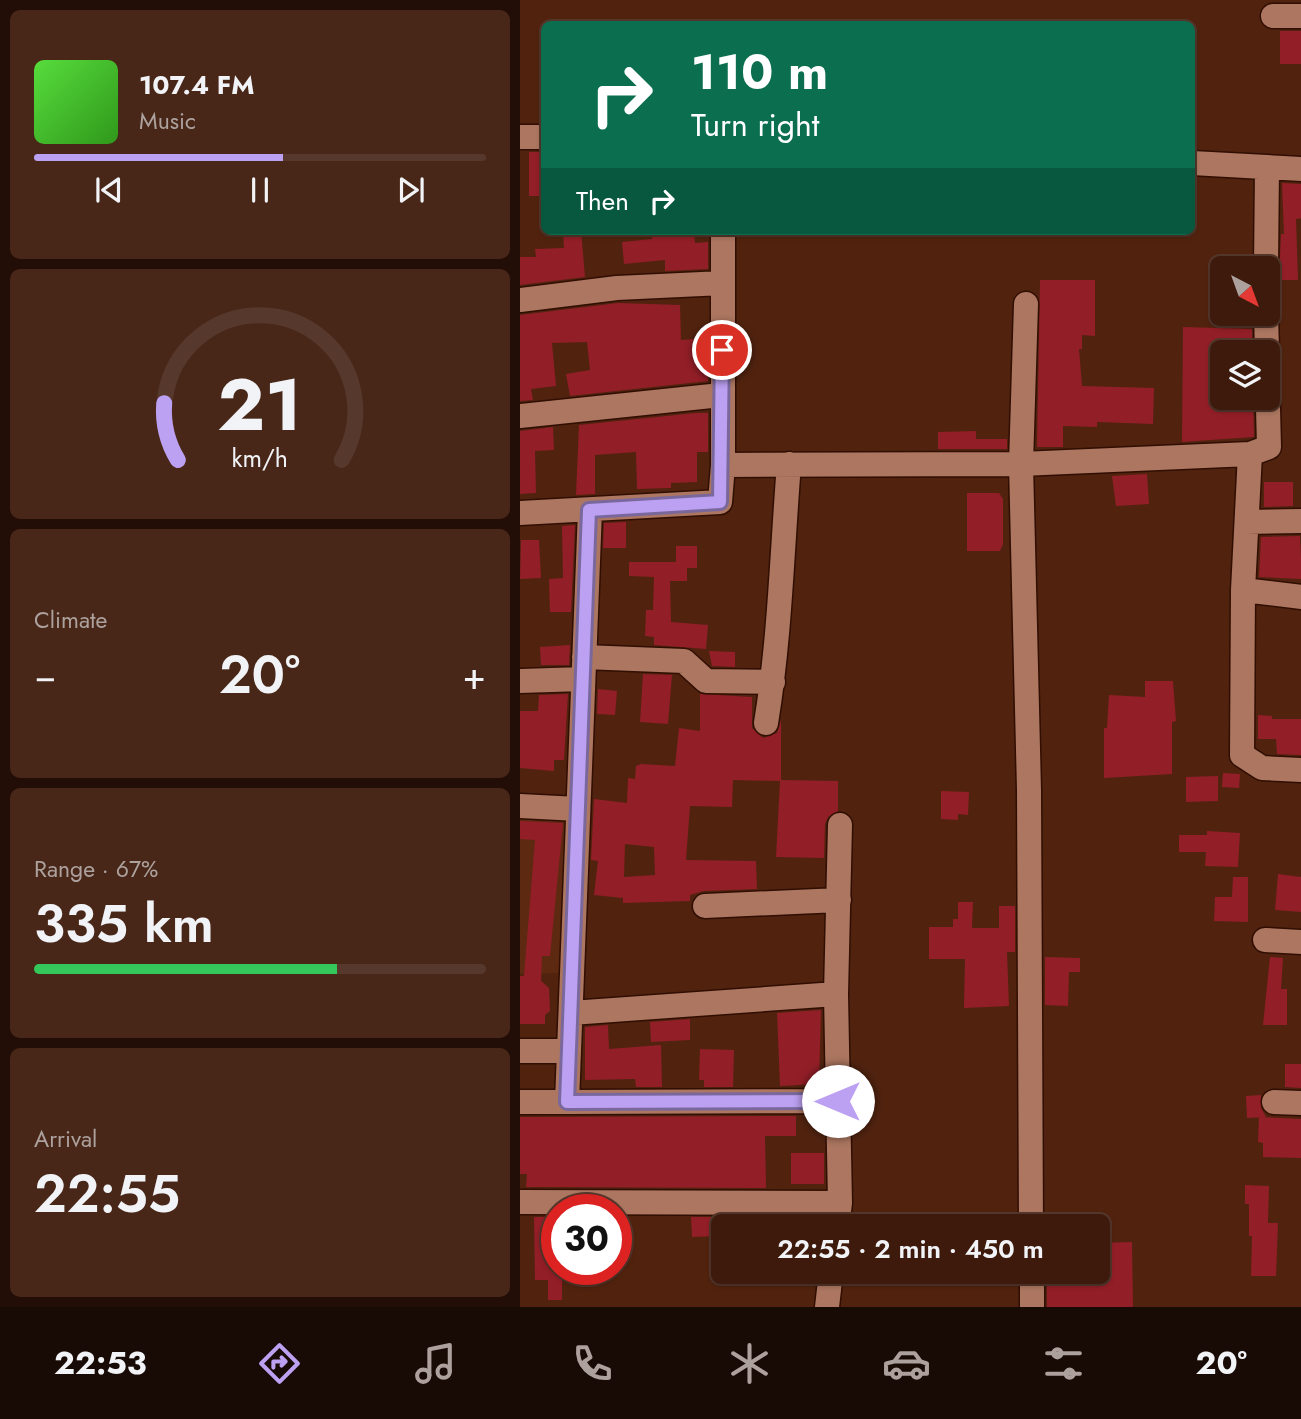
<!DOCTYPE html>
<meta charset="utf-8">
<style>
body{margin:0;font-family:Jost,sans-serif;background:#482719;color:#f1f3f6;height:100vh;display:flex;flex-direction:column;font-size:26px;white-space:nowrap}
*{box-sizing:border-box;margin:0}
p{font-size:23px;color:#ada19d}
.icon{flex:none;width:38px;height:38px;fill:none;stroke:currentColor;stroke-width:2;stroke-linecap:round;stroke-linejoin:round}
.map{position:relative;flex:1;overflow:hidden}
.side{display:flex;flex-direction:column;gap:10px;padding:10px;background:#220e06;width:520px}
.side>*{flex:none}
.guide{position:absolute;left:21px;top:21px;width:654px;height:214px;border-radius:10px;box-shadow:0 2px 5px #0004,0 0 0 2px #56382c;background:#0b6e4f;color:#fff;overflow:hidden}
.needle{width:46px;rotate:139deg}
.tools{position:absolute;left:690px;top:256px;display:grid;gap:14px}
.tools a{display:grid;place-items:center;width:70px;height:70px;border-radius:10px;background:#3d1a0b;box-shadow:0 2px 5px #0004,0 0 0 2px #56382c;font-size:35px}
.speed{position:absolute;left:21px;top:1194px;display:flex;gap:14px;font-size:35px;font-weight:700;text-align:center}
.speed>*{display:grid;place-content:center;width:91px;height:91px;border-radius:50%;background:#3d1a0b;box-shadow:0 2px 5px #0004,0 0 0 2px #56382c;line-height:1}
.speed .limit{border:10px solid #d22;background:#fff;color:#111}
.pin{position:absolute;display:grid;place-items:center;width:60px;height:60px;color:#fff;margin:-30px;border:4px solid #fff;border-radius:50%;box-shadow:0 2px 7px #0007}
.me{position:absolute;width:77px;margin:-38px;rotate:270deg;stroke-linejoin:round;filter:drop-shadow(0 0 5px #0008)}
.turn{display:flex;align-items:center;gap:24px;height:147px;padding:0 35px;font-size:32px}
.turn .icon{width:91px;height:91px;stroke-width:2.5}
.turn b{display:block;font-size:49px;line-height:60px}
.then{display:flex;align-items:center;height:66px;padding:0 35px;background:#0003;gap:14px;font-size:26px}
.big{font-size:52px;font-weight:600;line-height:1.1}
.side .widget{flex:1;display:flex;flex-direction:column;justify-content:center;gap:10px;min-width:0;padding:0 24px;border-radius:10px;background:#482719}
.side .dial{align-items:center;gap:0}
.dial svg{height:182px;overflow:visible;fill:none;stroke:#56382c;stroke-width:7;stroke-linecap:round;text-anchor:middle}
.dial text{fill:#f1f3f6;stroke:none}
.song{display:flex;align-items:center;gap:21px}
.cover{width:84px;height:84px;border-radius:10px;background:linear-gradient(135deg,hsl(110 70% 55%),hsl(110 70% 35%))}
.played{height:7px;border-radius:4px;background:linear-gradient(90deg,#bca0f2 55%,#56382c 55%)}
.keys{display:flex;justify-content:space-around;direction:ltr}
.heat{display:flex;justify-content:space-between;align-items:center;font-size:38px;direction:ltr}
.charge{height:10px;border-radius:5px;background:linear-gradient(90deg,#34c759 67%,#56382c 0)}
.trip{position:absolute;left:191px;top:1214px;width:399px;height:70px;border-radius:10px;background:#3d1a0b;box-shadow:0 2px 5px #0004,0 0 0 2px #56382c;font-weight:600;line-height:70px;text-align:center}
.tabs{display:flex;height:112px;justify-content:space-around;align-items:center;background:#180a04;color:#ada19d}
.tabs .icon{width:49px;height:49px}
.tabs .active{color:#bca0f2}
.tabs b{font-size:32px;color:#f1f3f6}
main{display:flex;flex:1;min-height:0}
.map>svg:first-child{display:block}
</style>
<main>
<section class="side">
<div class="widget">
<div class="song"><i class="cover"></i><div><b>107.4 FM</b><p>Music</p></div></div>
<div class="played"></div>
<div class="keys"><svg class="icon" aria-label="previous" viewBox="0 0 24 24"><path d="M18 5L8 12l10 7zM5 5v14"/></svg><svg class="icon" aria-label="pause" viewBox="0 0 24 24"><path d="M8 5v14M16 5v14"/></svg><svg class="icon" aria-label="next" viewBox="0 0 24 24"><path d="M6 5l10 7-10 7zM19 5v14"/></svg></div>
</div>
<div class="widget dial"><svg viewBox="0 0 100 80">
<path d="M14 69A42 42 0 1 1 86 69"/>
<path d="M14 69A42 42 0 0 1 8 44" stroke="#bca0f2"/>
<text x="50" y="56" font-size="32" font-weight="700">21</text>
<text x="50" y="72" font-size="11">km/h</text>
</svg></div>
<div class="widget"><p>Climate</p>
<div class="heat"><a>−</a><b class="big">20°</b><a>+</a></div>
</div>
<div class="widget"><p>Range · 67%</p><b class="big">335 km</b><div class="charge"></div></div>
<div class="widget"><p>Arrival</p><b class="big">22:55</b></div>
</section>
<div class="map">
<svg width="782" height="1307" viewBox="0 0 782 1307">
<rect width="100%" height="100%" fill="#51230f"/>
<path fill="#5e2911" d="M0,816L53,821L41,973L0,974Z"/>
<path fill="#921e27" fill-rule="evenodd" d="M760,31H782V64H760Z
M9,152H24V196H9Z
M762,183L782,184V218L776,219L778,280H759L761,234H764Z
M43,231H61L65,277L0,285V257H16L15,249L44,248Z
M132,231L174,232L175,243L188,242V269L145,271V260L104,264L102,242L132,239Z
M520,280H575V336L562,335V349H559L562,386L634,388L633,424L577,422V427L543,426V447H517Z
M98,303L160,305L161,340L188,338V381L50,396L46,374L70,370L67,342L32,343L36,386L11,389L13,400L0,401V315Z
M663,327L732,329V352H702V397H733L734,437L662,442Z
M176,413H188V452H177V482L151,483V488L117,489L116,452L75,455V494L56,495L59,425Z
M33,427L34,450L15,451L16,493L0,494V431Z
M456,431V439H487V449H418V432Z
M627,474L629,504L596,506L592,476Z
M744,482H773V506L744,507Z
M447,493H479L483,499V544L480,551H447Z
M106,522V548H83L84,523Z
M55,525L51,612H30L29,579L43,578L42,526Z
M780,536L782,579L739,577L741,537Z
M1,540H19L21,578L0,579Z
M156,546H177V568H167V581H150L151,622L188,625L186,649L134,645V637L125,636L126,610H133L134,577L109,576V562H156Z
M50,645L49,665H21L20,647Z
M189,651L215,652V667L192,666Z
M123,674L152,675L148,724L120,722Z
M625,681H653L656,721L652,722V774L584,778V728H587L589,695L625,697Z
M78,689L97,691L95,715L77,714Z
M48,694L44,760H34V771L0,768V711H18L19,695Z
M180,694L232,697V728L243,738L257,733L261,720V780L318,781V811L308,817L305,824L304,858L256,857L260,781L213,780L212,807L170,806L166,860L236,861L237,889L184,891L170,895V901L103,903V898L74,895L78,861L71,860L74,799L107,803L108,778L115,779L116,766L121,764L155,766L159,728L180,731ZM105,844L134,847L135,875L104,877Z
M738,715L752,716V719H782V755L757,754L756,739H738Z
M703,773L720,774L719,788L702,787Z
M698,776V801L666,802V777Z
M421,791L449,792L448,815L438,814V820L421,819Z
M0,821L43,823L30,956H22L21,981L29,988L30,1011L25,1015V1024H0V976H4L15,840L0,839Z
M687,831L720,833L718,867L685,866L686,852H659V835H687Z
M758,874L782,877V912L755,910Z
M713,877H728V922L694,921L695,897H712Z
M438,902H453L452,928H479V906H495V952H487L489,1006L444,1008L445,959H409V927H433V919H438Z
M525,957L560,958V972H549L548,1006L525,1005Z
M750,957L763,958L761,989H767V1025H743Z
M301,1010L299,1084L260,1086L257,1013Z
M170,1019V1040L131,1042L130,1022Z
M88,1025L89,1049L141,1045L142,1087H116L115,1079L65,1080V1027Z
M180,1049L214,1050L213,1087H184V1080H179Z
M765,1064H782V1088L765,1087Z
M741,1095V1108L746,1117L727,1118L726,1096Z
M276,1116V1136H245L246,1188L13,1187H6L7,1174H0V1117Z
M739,1117L782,1119V1158L743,1157V1143L738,1142Z
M271,1153H304V1184H271Z
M725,1185L749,1186L748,1223H758L756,1276H731L732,1236H729V1204H725Z
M14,1217H37V1269H42V1300H28V1280H15Z
M171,1217H199V1236L172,1237Z
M226,1218H246V1227H226Z
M612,1242L613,1307H527V1272H578V1243Z"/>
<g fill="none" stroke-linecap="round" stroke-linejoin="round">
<defs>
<path id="minor" d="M753,16H782
M0,137H24
M672,163L782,169
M746,268L747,167
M0,300L97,288L203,283
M506,304L501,464L509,790L511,1227
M746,313L747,352
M0,416L201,395
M730,454L723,590L722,755L742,768L782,770
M203,465V231
M0,513L200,502L203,465L501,464L730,454L749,447L747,369
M727,522L782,521
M723,590L782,597
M64,657L164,661L186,681L253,682
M0,681L63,679
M246,723C260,638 262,551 269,464
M0,806L58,809
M185,906L319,900
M745,940L782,942
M51,1013L316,994
M0,1051H49L47,1102L318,1101
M49,1051L70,510
M0,1102H47
M754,1102L782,1103
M0,1202L320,1203
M317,1227L320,1203L316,994L320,825
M512,1272V1307
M307,1307L311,1272"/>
</defs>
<use href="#minor" stroke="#300e02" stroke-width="27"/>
<use href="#minor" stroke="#ac7660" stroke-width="24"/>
</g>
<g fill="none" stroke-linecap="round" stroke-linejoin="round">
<defs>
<path id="route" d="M202,350L200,502L69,510L47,1102L318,1101"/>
</defs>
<use href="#route" stroke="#7a689d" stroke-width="18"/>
<use href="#route" stroke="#bca0f2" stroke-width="12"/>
</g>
</svg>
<div class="tools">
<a><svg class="needle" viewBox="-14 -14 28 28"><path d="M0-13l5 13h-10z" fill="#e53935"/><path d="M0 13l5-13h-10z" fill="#ada19d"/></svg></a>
<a><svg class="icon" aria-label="layers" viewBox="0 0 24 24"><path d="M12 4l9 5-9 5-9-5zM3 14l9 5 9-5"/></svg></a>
</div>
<div class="speed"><div class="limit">30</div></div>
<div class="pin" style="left:202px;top:350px;background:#d93025"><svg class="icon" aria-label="arrive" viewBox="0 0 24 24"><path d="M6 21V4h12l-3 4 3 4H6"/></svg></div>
<svg class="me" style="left:318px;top:1101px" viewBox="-20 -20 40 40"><circle r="19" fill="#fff"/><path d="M0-13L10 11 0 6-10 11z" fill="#bca0f2"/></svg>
<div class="trip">22:55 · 2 min · 450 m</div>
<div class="guide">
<div class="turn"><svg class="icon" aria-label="right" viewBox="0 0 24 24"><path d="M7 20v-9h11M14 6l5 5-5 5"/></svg><div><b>110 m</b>Turn right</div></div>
<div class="then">Then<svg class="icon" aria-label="right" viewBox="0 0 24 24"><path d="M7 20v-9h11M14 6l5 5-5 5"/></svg></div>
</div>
</div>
</main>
<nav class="tabs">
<b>22:53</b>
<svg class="icon active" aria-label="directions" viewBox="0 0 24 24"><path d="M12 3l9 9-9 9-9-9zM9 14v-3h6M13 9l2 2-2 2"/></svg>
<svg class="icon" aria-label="music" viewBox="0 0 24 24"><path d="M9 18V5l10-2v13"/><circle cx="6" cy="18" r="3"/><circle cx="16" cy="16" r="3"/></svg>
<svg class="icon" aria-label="phone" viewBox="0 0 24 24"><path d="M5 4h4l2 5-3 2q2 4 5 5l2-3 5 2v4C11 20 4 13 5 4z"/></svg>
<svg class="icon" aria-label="climate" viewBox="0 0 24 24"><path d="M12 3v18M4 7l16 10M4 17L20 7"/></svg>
<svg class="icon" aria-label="car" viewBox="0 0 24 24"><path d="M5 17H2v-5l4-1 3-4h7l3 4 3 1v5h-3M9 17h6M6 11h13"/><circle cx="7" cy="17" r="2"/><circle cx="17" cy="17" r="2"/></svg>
<svg class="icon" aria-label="filters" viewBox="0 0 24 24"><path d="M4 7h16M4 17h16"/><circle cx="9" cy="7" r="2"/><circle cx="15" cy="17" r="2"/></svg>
<b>20°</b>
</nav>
